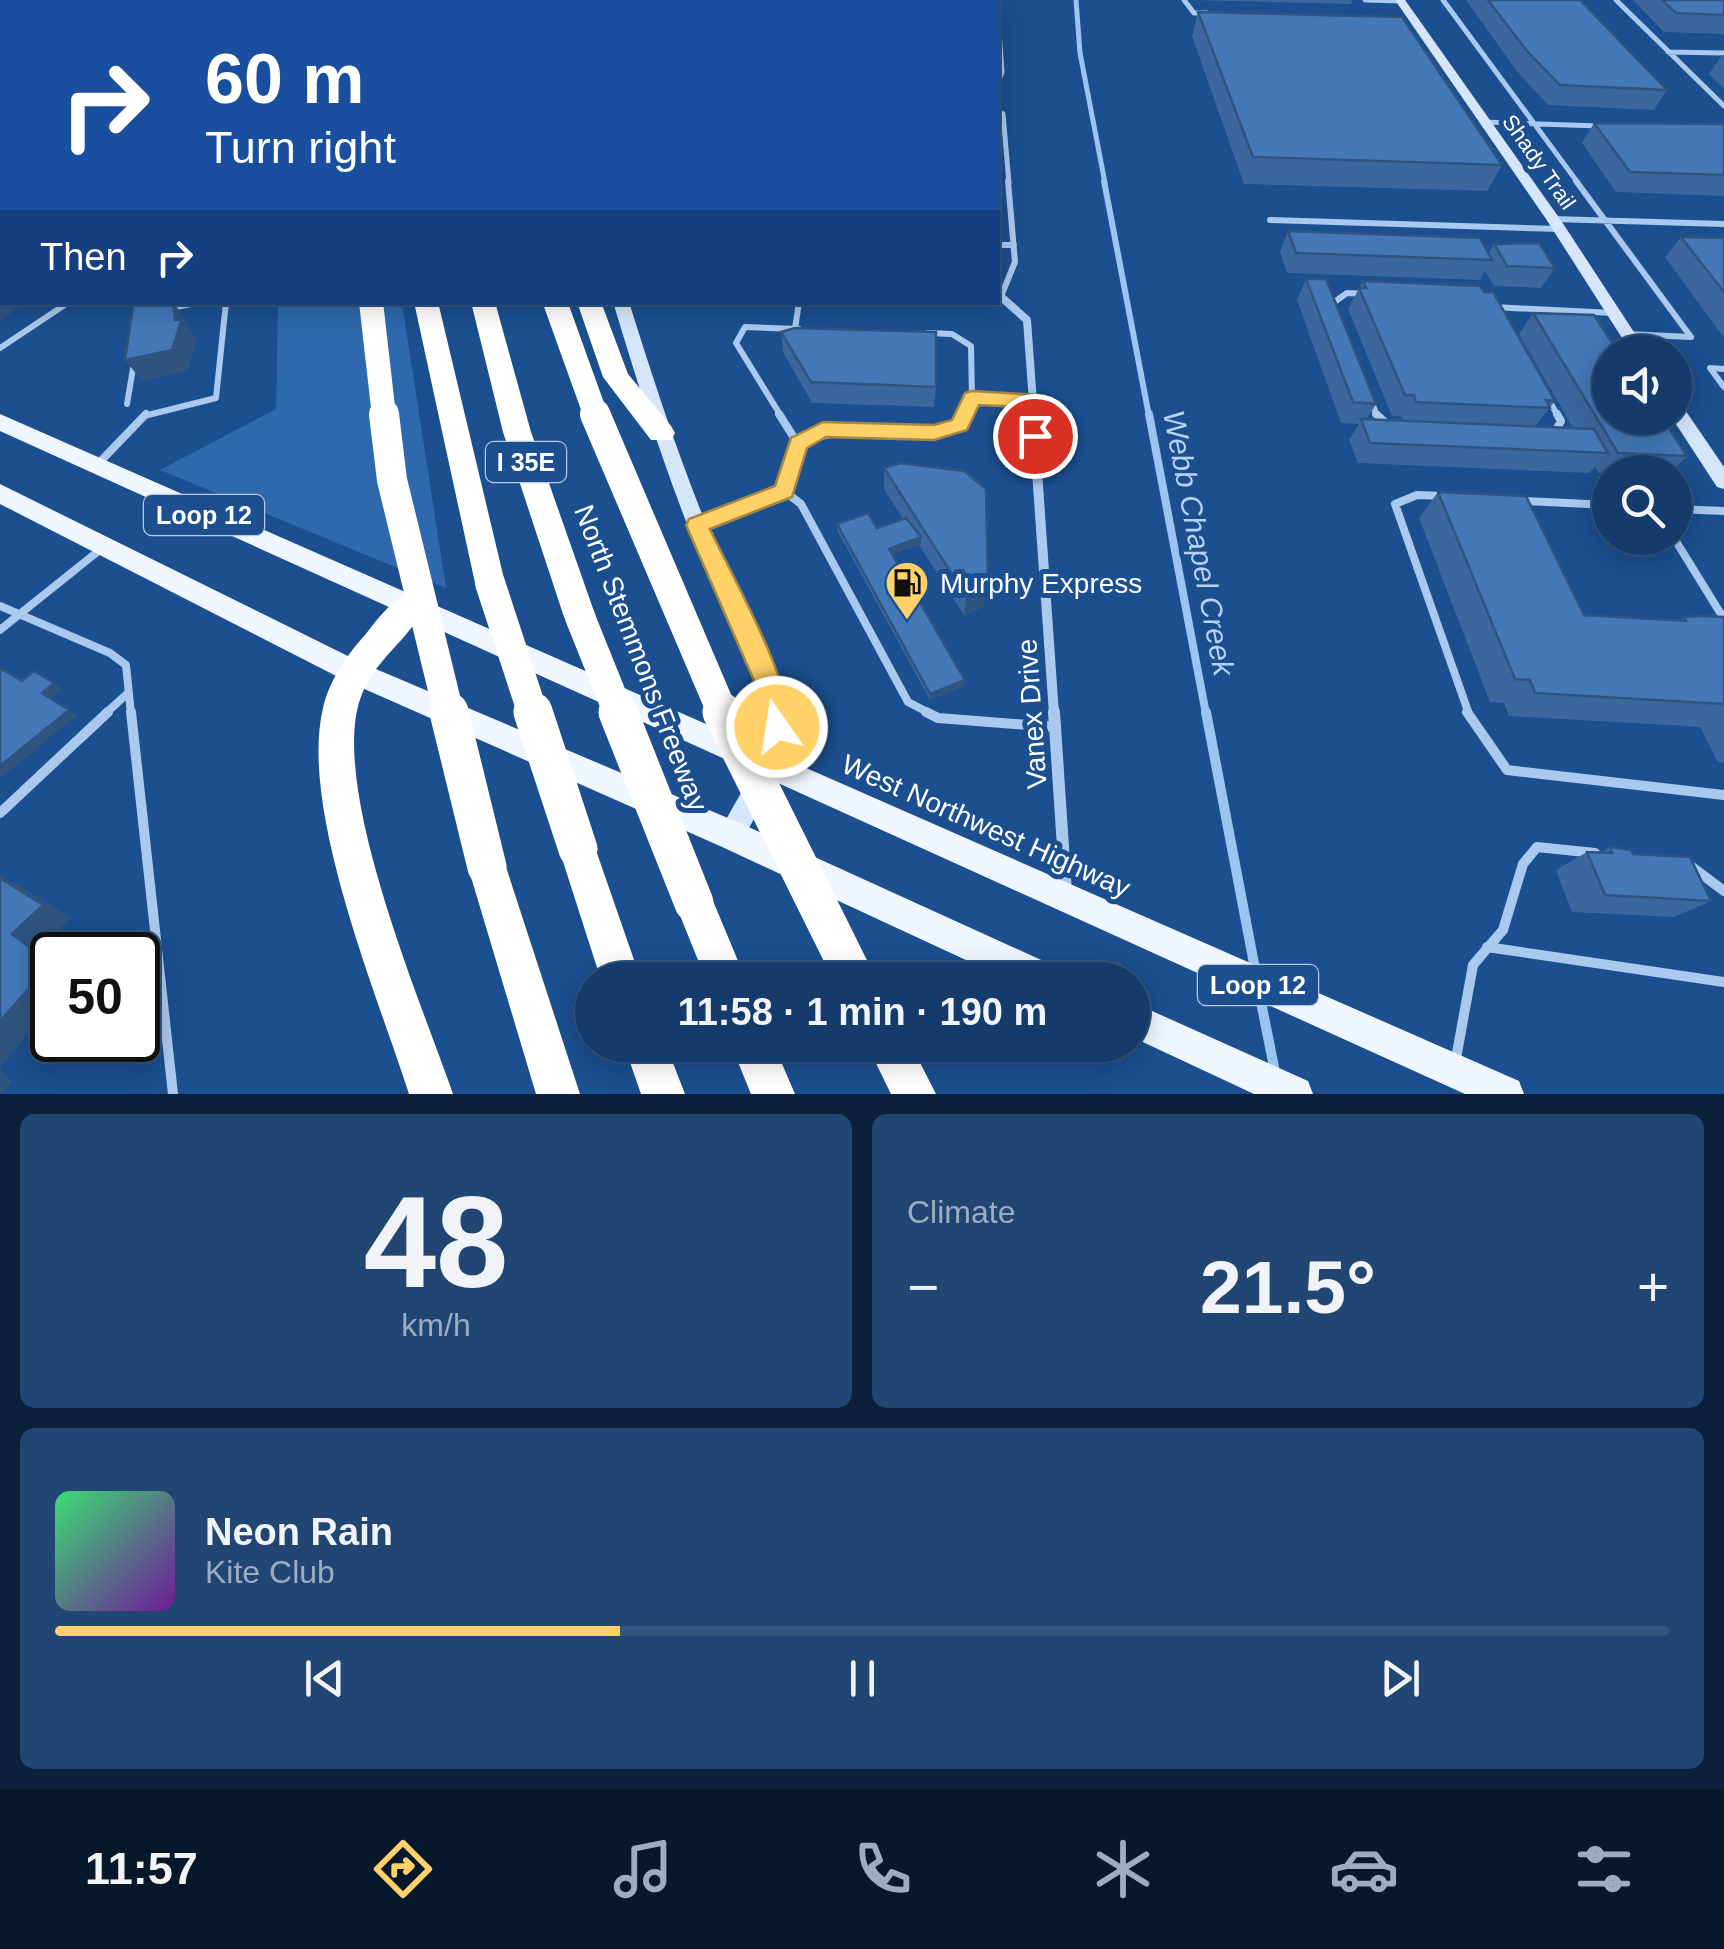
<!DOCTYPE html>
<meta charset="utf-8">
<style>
body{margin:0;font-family:Helvetica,sans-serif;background:#214673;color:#f1f3f6;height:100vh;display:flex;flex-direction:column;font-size:38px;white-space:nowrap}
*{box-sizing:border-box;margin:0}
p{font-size:32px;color:#9dadc1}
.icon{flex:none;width:55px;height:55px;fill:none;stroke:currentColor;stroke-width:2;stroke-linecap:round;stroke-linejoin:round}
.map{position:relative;height:1094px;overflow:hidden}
.drawer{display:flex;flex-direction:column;gap:20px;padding:20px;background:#0b203b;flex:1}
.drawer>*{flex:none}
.top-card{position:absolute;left:0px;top:0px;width:1000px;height:305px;box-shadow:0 5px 25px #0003,0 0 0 2px #33557e;background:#1a4fa0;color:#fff;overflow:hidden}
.tools{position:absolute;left:1592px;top:335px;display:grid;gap:20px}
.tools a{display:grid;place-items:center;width:100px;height:100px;border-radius:50%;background:#143b6b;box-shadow:0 5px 25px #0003,0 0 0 2px #33557e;font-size:50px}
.speed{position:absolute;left:30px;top:932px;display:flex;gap:20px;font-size:50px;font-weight:700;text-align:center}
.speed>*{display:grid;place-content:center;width:130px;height:130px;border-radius:50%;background:#143b6b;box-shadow:0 5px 25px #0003,0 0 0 2px #33557e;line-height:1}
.speed .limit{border:5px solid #111;border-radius:15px;background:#fff;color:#111}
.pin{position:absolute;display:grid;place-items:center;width:85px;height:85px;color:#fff;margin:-42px;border:5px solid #fff;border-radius:50%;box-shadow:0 2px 10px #0007}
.me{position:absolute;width:110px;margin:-55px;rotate:347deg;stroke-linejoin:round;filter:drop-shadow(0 0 8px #0008)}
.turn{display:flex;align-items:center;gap:35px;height:210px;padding:0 40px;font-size:45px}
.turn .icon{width:130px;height:130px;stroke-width:2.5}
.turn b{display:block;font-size:70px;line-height:85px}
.then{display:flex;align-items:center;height:95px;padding:0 40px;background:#0003;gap:20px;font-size:38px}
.big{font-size:75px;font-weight:600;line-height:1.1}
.drawer .card{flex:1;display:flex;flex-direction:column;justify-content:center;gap:15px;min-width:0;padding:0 35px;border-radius:15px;background:#214673}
.drawer .dial{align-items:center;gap:0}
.dial b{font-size:130px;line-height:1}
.song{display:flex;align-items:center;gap:30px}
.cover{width:120px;height:120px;border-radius:15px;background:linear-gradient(135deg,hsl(140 70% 55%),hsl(280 70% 35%))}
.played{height:10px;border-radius:5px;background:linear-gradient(90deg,#ffd166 35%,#33557e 35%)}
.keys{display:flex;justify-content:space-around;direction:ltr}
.heat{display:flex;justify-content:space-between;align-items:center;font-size:55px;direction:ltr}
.drawer .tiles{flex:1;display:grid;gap:20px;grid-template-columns:1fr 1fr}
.card:last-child{grid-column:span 2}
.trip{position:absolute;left:575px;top:962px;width:575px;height:100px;border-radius:50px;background:#143b6b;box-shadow:0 5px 25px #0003,0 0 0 2px #33557e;font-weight:600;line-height:100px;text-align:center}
.dock{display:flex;height:160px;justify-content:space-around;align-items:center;background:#08182b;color:#9dadc1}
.dock .icon{width:70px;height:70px}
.dock .active{color:#ffd166}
.dock b{font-size:45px;color:#f1f3f6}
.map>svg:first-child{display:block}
</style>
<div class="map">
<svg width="1724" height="1094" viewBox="0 0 1724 1094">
<rect width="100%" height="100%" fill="#1b4f8f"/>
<path fill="#2e69ad" d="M278,303H402L446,588L160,470L276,409Z"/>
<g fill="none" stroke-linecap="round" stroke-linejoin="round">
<path stroke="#9cc4f0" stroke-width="5" d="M1076,0L1080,53L1105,183"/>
<path stroke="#9cc4f0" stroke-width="6" d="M1104,181L1149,416"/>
<path stroke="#9cc4f0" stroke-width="8" d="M1149,414L1206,714"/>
<path stroke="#9cc4f0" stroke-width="10" d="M1206,712L1256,974
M1259,992L1275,1072"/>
<path stroke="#a9c9ee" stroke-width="5" d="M1184,0L1194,13H1207
M1365,0L1401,1
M1443,0L1578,183
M1616,0L1724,106
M119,2L136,0
M229,2L246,0
M998,17L1002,72L998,83
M0,30L2,25
M1668,52L1724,53
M998,111L1003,114L1009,183
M1484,122L1600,126"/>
<path stroke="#a9c9ee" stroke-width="6" d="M1576,181L1691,337L1627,334
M1553,219L1724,224
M1270,220L1559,229
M998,245H1014
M1002,294L1015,262L1008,181
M1493,307L1613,313
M171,308L201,302
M1335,308L1333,303L1347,293L1366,294
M795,329L799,302
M928,333L952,334L971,346L972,398
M0,348L69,302
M1724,369L1710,368L1724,387
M1547,397L1558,416
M1371,400L1377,416
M127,404L134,363
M144,416L216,398L226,302
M781,416L736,343L745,327L799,329
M964,416L972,398L1032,400"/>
<path stroke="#a9c9ee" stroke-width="8" d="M779,414L798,444
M1376,414L1387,424
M1555,432L1561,421L1557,414
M96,466L146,414
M784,491L801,504L908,702L931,714
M784,491L798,444C850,421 905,436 960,425L965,414
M1444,496L1417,495L1395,504L1469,714
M1523,501L1610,505
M1675,509L1724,511
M697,525L784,491
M1674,538L1724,619
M0,606L110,653L126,665L131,714
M0,630L101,549
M105,714L128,693"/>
<path stroke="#a9c9ee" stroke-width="10" d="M131,712L173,1094
M926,712L938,718L1055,727
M1467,712L1507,770L1724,795
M0,813L108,712
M1688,864L1724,891
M1487,947L1724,982
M1455,1064L1473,965L1503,930L1523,864L1537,847L1595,853"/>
<path stroke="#a9c9ee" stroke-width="8" d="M998,294L1027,320L1034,416"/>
<path stroke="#a9c9ee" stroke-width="10" d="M1033,414L1054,714"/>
<path stroke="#a9c9ee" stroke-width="12" d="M1054,712L1066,892"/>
<path fill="#d6e6fa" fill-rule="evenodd" d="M501,0H511V2H501Z
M1395,0H1405L1560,219L1647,352H1631L1546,219Z
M613,302H629C655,385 682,468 716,548C740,604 785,661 787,724C789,767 759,808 740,844L731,847L722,844L719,835C734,798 765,766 764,724C763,661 719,604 696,547C664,467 638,385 613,302Z
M1675,402L1681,404L1724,467V489L1717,487L1672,418H1675Z"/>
<path fill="#f0f6ff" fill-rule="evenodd" d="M0,414L1519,1081L1524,1094H1465L0,431Z
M0,484L364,664L742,824L1059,968L1064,980H1009L720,846L344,680L0,504Z
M1132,1002L1308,1081L1313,1094H1254L1132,1037Z"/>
<path fill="#fff" fill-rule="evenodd" d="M322,0H338L339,2H323Z
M365,0H381L382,2H366Z
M413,0H429V2H413Z
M475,0H491L492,2H476Z
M414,302H438L505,583L501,592L490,596L479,592L475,583Z
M471,302H495L531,432L596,617L591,626L580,630L569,626L564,617L503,432Z
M577,302H601L628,374L671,426L675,433L671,440H651L603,377Z
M409,594L420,598L425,607C409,639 375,660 362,694C326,781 422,1004 453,1094H409C377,994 299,809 323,708C329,681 347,655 365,635C377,620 391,600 409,594Z
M578,830L591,836L641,980H601L559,849L565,836Z
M487,848L500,854L506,867L580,1094H536L468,867L474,854Z
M694,884L708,889L746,980H706L675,903L680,889Z
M624,1045H666L685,1094H641Z
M731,1045H774L795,1094H751Z
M867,1045H911L936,1094H891Z"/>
<path stroke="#fff" stroke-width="24" d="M371,302L384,416
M555,302L596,416"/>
<path stroke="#fff" stroke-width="30" d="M384,414L392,480L449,714
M595,414L723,714
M490,583L533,714
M580,617L619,714"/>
<path stroke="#fff" stroke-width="39" d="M449,712L487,867
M533,712L578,849
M618,712L694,903
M722,712L855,980"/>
</g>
<path fill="#3a679d" d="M1192,0H1352L1351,4Z
M1466,0H1580L1667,90L1654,110L1548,105L1516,70Z
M1633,0H1724V34L1664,32Z
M1198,12L1502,165L1487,191L1244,184L1192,36Z
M1722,55H1724V89L1709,74Z
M1594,123L1724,124V196L1616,192L1582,143Z
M1288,231L1489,253L1494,244L1555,268L1541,288L1494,286L1485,271L1480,280L1287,273L1280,252Z
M1681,237L1724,238V338L1665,257Z
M1306,279L1376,404L1367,419L1403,421L1401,416H1392L1348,309L1363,281L1555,401L1535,426L1573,428L1519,334L1533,313L1687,456L1671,472L1599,473L1595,467L1589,473L1358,463L1349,440L1359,424L1341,423L1297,300Z
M781,332L936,387L934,407L812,403L783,352Z
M884,468L984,607L964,615L919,545L892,554L965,680L964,686L930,700L837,530V524L877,528L903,519L884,489Z
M1438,492L1584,615L1680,621L1684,617H1724V762H1718L1700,727L1509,716L1504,703L1490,702L1419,518Z
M1610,847L1633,854L1711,901L1674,917L1572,912L1556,870L1587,852L1600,853Z"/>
<path fill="#305480" d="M2,297V302H28L0,320V298Z
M173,302L188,322L189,328L197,340L187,371L142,381L125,360L175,320Z
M921,537V544L889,556V549Z
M988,588L984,607L964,615L966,596Z
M965,680L964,686L930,700V694Z
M54,683L62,689L50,699L42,693Z
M69,710L77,715L0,779V766Z
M0,876L19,885L71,918L42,946L53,955L52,1007L0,1067Z
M0,1068L12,1082L1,1094H0Z"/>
<path fill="#4478b7" stroke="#305480" stroke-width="2.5" d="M593,0H705L706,2H593Z
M885,0H980V2H885Z
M1488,0H1580L1667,90L1560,85L1527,51Z
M1662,0H1724V15L1676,13Z
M1198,12L1402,17L1502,165L1253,157Z
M1594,123L1724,124V175L1630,172Z
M1288,231L1480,238L1492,260L1296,253Z
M1681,237L1724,238V292Z
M1539,243L1555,268L1507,266L1494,244Z
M0,276L2,277V297L0,298Z
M1306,279H1326L1376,404L1353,402Z
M1363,281L1480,286L1484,292H1493L1555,401L1546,400L1550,408L1416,402L1414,395H1405L1359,288H1366Z
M166,302H173L175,320L182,319L172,350L125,360L133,306Z
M1533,313L1594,315L1618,352H1610V418H1662L1687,456L1618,453Z
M795,328L936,332V387L811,382L781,332Z
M1361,419L1594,429L1608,453L1370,443Z
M900,463L964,471L986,489L988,588L966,596L884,468Z
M1438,492L1526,496L1584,615L1686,621L1684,617L1701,616L1724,617V704L1535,693L1530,680L1515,679Z
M868,513L877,528L906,518L921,537L889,549L965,680L930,694L837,524Z
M0,668L22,681L34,671L54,683L42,693L69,710L0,766Z
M1610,847L1631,850L1633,854L1690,857L1711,901L1605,895L1587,852L1612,853Z
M0,878L43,905L12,934L51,964L0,1021Z"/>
<path fill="#ffd166" stroke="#a68842" stroke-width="2.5" d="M972,391L1039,395L1042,441H1027L1023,407L979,405L967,430L934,440L826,437L807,448L792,497L710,529C728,569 803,699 786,735L777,739L768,735L759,692L686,525L689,519L775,486L791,438L823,422L934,425L952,420L965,393Z"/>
<defs>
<symbol id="fuel-pin" viewBox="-11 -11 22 30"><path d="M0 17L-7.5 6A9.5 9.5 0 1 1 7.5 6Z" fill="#ffd166" stroke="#1b4f8f"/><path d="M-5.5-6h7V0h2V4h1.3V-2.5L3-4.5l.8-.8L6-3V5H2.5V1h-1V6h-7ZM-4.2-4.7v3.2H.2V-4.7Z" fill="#111"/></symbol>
</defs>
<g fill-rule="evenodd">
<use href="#fuel-pin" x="882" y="558" width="50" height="68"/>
</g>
<g text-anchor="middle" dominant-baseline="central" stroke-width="10" stroke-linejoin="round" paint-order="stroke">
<g font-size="22" fill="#fff" stroke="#1b4f8f">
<text transform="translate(1539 162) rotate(55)">Shady Trail</text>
</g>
<g fill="#1b4f8f" stroke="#bbcadd" stroke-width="2.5">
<rect x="486" y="442" width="80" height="40" rx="8"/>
<rect x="144" y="495" width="120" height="40" rx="8"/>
<rect x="1198" y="965" width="120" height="40" rx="8"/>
</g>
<g font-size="25" font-weight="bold" fill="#fff">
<text x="526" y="462">I 35E</text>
<text x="204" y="515">Loop 12</text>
<text x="1258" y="985">Loop 12</text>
</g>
<g font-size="28" fill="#fff" stroke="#1b4f8f" text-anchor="start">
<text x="940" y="583">Murphy Express</text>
</g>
<g font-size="28" fill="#fff" stroke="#1b4f8f">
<text transform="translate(641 658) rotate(69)">North Stemmons Freeway</text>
<text transform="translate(1032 714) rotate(-94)">Vanex Drive</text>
<text transform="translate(986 826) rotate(24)">West Northwest Highway</text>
</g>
<g font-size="30" font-style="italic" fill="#b5d3f5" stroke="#1b4f8f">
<text transform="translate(1199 543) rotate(79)">Webb Chapel Creek</text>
</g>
</g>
</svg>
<div class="tools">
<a><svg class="icon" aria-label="sound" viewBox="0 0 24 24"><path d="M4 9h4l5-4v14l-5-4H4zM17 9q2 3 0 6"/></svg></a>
<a><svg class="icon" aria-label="search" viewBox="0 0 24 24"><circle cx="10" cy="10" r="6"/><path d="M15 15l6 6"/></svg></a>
</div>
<div class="speed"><div class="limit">50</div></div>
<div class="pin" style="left:1035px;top:436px;background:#d93025"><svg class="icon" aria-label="arrive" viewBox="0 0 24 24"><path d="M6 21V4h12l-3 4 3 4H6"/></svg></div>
<svg class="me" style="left:777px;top:727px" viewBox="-20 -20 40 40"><circle r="17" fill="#ffd166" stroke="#fff" stroke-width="3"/><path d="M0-11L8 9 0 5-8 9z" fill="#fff"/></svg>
<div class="trip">11:58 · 1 min · 190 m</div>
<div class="top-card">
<div class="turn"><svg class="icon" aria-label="right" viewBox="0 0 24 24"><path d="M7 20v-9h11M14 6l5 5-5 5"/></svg><div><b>60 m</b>Turn right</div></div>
<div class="then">Then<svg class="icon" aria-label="right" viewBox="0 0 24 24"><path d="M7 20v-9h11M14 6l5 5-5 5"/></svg></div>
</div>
</div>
<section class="drawer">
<div class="tiles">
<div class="card dial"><b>48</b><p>km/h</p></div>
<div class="card"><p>Climate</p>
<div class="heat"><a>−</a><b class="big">21.5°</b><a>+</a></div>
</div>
<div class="card">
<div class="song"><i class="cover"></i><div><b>Neon Rain</b><p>Kite Club</p></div></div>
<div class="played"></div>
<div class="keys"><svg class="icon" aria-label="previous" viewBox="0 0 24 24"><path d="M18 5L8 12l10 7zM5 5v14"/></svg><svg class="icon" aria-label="pause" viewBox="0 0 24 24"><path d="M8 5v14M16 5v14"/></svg><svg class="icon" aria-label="next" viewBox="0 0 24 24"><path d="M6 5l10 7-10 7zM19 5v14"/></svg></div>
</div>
</div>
</section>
<nav class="dock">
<b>11:57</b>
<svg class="icon active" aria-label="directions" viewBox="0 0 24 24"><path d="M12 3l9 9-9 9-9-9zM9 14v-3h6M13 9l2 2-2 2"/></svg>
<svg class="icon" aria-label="music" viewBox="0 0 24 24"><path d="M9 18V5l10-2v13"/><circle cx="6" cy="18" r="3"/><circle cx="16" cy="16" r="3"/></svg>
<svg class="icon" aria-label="phone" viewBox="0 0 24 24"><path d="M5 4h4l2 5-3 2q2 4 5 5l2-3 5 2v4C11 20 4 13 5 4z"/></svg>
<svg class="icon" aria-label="climate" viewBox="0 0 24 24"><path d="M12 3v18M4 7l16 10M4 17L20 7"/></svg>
<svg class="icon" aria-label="car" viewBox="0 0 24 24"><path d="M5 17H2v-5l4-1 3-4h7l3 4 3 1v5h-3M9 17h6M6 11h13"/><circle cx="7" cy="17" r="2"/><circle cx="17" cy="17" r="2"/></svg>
<svg class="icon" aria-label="filters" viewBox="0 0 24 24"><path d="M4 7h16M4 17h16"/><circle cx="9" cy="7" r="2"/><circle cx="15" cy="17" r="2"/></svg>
</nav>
